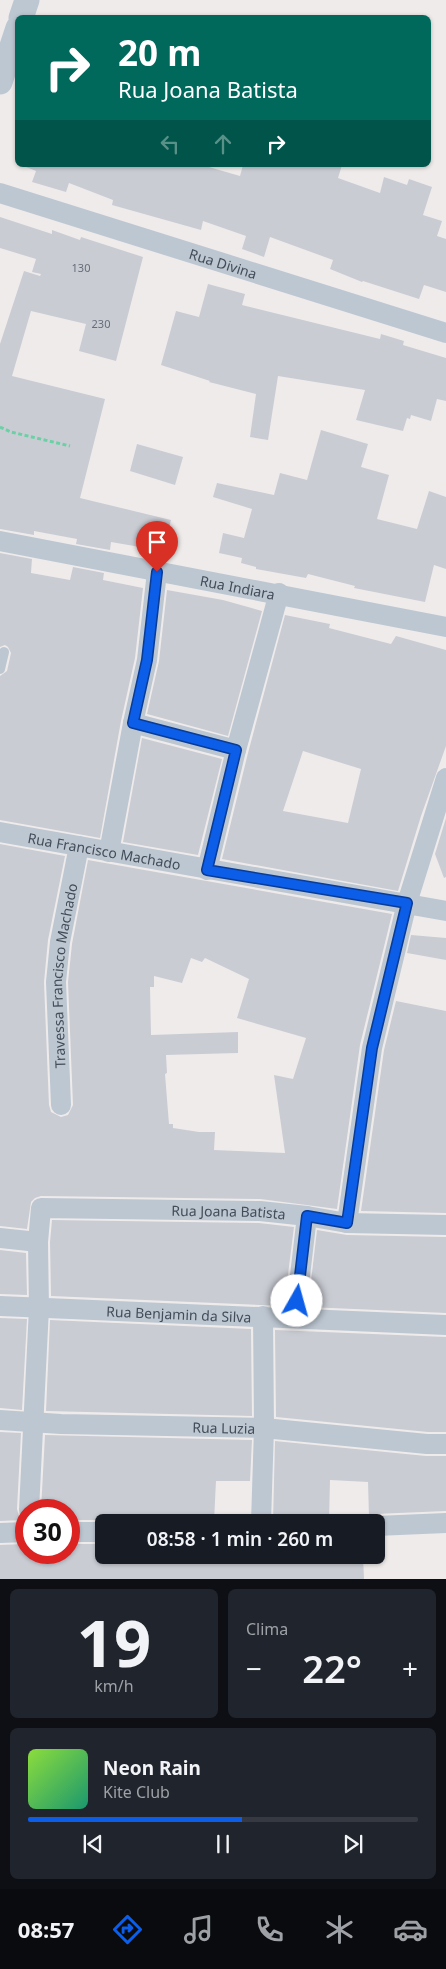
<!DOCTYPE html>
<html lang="pt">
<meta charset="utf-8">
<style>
body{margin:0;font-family:"Noto Sans",sans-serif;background:#20242c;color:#f1f3f6;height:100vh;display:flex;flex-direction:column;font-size:19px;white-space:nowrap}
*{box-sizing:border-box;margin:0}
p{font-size:16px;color:#9ea1a6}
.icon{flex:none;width:28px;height:28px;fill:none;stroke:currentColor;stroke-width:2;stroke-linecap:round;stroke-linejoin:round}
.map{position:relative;height:1579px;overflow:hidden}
.side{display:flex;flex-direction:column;gap:10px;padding:10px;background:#0d0f14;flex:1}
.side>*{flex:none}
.banner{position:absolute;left:15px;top:15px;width:416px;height:152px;border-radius:8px;box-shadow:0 1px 4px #0004;background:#00695c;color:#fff;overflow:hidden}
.speed{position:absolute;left:15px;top:1499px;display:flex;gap:10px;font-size:25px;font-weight:700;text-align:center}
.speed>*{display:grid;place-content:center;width:65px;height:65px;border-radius:50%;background:#171b24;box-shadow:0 1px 4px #0004;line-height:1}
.speed .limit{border:8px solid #d22;background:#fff;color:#111}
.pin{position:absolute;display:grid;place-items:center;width:42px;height:42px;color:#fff;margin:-51px -21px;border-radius:50% 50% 50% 0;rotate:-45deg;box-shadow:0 0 5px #0007}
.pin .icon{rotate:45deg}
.me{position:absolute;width:55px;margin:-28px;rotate:7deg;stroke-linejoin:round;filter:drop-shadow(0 0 4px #0008)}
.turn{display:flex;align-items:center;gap:18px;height:105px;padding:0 20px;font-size:22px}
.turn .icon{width:65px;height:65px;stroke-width:2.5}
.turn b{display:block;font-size:35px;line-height:42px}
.lanes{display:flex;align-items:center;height:48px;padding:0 20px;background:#0003;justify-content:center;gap:25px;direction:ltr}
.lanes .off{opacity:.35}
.big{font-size:38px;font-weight:600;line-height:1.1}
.side .card{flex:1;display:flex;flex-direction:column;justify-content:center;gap:8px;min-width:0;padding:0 18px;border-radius:8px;background:#20242c}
.side .dial{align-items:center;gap:0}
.dial b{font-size:65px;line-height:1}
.song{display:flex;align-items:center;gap:15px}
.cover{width:60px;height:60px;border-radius:8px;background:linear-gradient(135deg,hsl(90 70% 55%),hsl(160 70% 35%))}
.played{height:5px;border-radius:2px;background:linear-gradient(90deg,#0c5de8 55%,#363941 55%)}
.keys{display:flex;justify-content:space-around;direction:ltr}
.heat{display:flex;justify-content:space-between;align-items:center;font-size:28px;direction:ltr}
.side .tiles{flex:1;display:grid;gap:10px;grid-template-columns:1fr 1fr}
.card:last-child{grid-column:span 2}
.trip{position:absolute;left:95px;top:1514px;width:290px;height:50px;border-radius:8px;background:#171b24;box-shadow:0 1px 4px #0004;font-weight:600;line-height:50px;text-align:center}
.dock{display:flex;height:80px;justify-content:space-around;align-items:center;background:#090b0e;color:#9ea1a6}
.dock .icon{width:35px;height:35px}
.dock .active{color:#0c5de8}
.dock b{font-size:22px;color:#f1f3f6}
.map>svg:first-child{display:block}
</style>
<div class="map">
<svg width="446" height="1579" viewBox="0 0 446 1579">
<rect width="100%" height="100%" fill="#efebeb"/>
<path fill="#caccd4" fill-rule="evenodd" d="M26,165H202L240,176L243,165H342L338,178L380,193L384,177L407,185L409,179L432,187L423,215L442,221L437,236L446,239V292L424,285L419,299L363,281L362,282L330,269L333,260L270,237L264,257L242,249L246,236L203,221L201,230L112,205L113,200L69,183L66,192L32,182L36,171L26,167Z
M0,217L52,234V230L80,240L81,237L143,257L116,361L79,351L86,324L31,311L12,376L105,399L80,498L171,520L163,551L111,542L110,550L76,544L77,539L34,531V535L0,529V344L24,271L40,276L41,274L32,272L36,259L0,248Z
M208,284L245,294L242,305L380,339L381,334L404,341L403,345L446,358V401L437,399L431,421L411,415L410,419L407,418L403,431L356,420L365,390L278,376L268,440L250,437L256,394L209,382L210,381L161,365L176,311L199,317Z
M321,430L368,444L361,467L389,475L377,519L417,529L429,491L446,497V569L434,565L425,602L354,588L355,586L308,574L306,578L256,569V567L241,563L242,558L219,553L223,533L244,538L252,509L213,497L217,483L274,495L280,473L307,480Z
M137,444L183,457L175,485L130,471Z
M0,553L32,559L31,573L70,580L73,567L104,573L103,580L143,588L135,658L121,721L100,838L0,820V676L7,671L11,653L8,647L5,645L0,647Z
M167,590L223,600L262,611L228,736L147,714L159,661Z
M285,615L330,624L329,628L391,644L396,636L446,650V746L421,816L398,891L222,859L248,753ZM303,751L361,769L348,823L283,811Z
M142,738L222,759L198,855L123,842Z
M446,818V877L444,878L435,854Z
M0,844L65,856L48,940L44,982L49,1105L51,1112L61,1117L68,1115L73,1105L68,982L72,944L88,860L392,914L360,1045L337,1209L260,1199L41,1196L35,1198L31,1202L27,1229L0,1226ZM191,958L202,962L205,958L249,979L237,1018L306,1038L293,1079L274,1075L285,1153L214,1150L215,1132H199L173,1128V1124H169L165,1074L167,1073L166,1055L238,1053V1032L151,1035L150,987H154V976L182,983Z
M411,935L446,938V960L407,953Z
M396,1001L446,1011V1213L361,1211L384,1050Z
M52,1220L259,1223L294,1227L284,1306L51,1296L50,1242Z
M317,1230L347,1235L446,1237V1313L308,1307Z
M0,1250L26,1253L27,1295L0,1294Z
M0,1318L27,1319L22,1410L0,1408Z
M50,1320L251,1329L252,1416L46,1411Z
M275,1330L446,1337V1432H428L276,1417Z
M0,1432L21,1433L17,1509L19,1516L23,1520L0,1521Z
M45,1435L252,1440L250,1481H216L214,1522H111L104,1520H69V1510H41Z
M275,1441L426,1456H446V1511L375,1514L369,1517L368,1482L330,1480L329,1522H273Z
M26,1544V1552H69V1544H104V1555H363L364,1579H0V1545Z"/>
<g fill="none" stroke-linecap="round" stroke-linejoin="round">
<path stroke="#6ad1a5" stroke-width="3" stroke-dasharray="4 2.5" stroke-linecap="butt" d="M0,427L11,432L70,446"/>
<path stroke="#bdc7d2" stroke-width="10" d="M0,669L4,652"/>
<g stroke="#bdc7d2" stroke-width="20">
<path id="s1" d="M0,193L446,333"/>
<path id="s2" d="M0,541L446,627"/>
<path d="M133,723L236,750"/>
<path id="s3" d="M0,832L446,911"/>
<path d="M109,852L133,723L147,660L157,572"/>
<path d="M207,870L236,750L279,593"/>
<path id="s4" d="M61,1105L56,982L60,942L79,846"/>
<path d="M347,1223L372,1048L407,903L446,778"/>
<path d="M0,1238L38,1242"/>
<path id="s5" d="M0,1306L446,1325"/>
<path d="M295,1318L307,1216"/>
<path id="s6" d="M0,1420L61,1424L264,1428L427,1444H446"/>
<path id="s7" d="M29,1510L39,1308L38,1242L41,1208L260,1211L307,1216L347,1223L446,1225"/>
<path d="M261,1522L264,1428L263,1316"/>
<path d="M376,1526L446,1523"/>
<path d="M69,1532H104"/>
<path d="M0,1533L26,1532"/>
</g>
<path stroke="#bdc7d2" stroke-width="25" d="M21,18L27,0
M0,82L18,28"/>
</g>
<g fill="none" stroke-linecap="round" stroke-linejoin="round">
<defs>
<path id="route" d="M157,572L147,660L133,723L236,750L207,870L407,903L372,1048L347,1223L307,1216L297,1301"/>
</defs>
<use href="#route" stroke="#083c97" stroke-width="12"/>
<use href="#route" stroke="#0c5de8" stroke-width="9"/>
</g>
<g text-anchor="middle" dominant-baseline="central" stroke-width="4" stroke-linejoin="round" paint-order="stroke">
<g font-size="11" fill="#656d78">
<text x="81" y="267">130</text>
<text x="101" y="323">230</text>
</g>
<g font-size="14" fill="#434d5a" stroke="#fff">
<text stroke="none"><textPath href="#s1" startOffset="234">Rua Divina</textPath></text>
<text stroke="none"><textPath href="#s2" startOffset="242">Rua Indiara</textPath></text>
<text stroke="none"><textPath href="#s3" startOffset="106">Rua Francisco Machado</textPath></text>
<text stroke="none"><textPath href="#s4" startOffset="130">Travessa Francisco Machado</textPath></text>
<text stroke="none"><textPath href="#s7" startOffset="490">Rua Joana Batista</textPath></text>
<text stroke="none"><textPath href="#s5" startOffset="179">Rua Benjamin da Silva</textPath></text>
<text stroke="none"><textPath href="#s6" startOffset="224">Rua Luzia</textPath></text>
</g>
</g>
</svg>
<div class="speed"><div class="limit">30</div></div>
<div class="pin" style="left:157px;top:572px;background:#d93025"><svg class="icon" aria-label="arrive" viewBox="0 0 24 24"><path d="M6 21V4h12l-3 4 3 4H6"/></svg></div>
<svg class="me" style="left:297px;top:1301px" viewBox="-20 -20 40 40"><circle r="19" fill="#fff"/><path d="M0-13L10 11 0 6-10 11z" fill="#0c5de8"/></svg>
<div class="trip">08:58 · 1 min · 260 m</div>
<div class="banner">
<div class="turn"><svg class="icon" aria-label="right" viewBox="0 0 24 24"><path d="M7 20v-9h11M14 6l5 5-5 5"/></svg><div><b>20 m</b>Rua Joana Batista</div></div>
<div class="lanes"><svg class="icon off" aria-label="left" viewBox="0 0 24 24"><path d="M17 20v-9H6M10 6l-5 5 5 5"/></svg><svg class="icon off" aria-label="ahead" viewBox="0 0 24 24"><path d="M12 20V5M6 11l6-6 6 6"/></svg><svg class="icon" aria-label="right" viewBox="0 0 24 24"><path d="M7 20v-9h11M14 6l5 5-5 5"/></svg></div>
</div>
</div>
<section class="side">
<div class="tiles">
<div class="card dial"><b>19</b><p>km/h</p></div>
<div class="card"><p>Clima</p>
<div class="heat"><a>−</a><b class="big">22°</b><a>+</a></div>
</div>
<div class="card">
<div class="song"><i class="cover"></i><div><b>Neon Rain</b><p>Kite Club</p></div></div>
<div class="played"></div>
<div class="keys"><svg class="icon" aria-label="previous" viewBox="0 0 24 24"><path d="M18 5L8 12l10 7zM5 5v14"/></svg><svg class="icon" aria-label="pause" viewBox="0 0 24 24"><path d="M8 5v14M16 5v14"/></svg><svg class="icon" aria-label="next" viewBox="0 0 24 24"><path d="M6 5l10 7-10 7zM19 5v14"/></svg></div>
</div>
</div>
</section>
<nav class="dock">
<b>08:57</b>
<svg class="icon active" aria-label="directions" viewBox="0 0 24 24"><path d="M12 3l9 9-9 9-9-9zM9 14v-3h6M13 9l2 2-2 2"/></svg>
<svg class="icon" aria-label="music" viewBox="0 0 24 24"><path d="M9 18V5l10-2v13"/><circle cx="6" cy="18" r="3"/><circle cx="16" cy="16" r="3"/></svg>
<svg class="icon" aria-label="phone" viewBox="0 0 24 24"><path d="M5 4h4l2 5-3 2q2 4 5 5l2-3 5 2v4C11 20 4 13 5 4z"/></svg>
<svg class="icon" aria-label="climate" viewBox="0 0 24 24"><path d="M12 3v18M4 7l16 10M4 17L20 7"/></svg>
<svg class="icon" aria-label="car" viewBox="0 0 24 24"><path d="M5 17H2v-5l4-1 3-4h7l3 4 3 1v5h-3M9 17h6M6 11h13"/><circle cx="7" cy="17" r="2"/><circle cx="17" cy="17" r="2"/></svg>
</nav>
